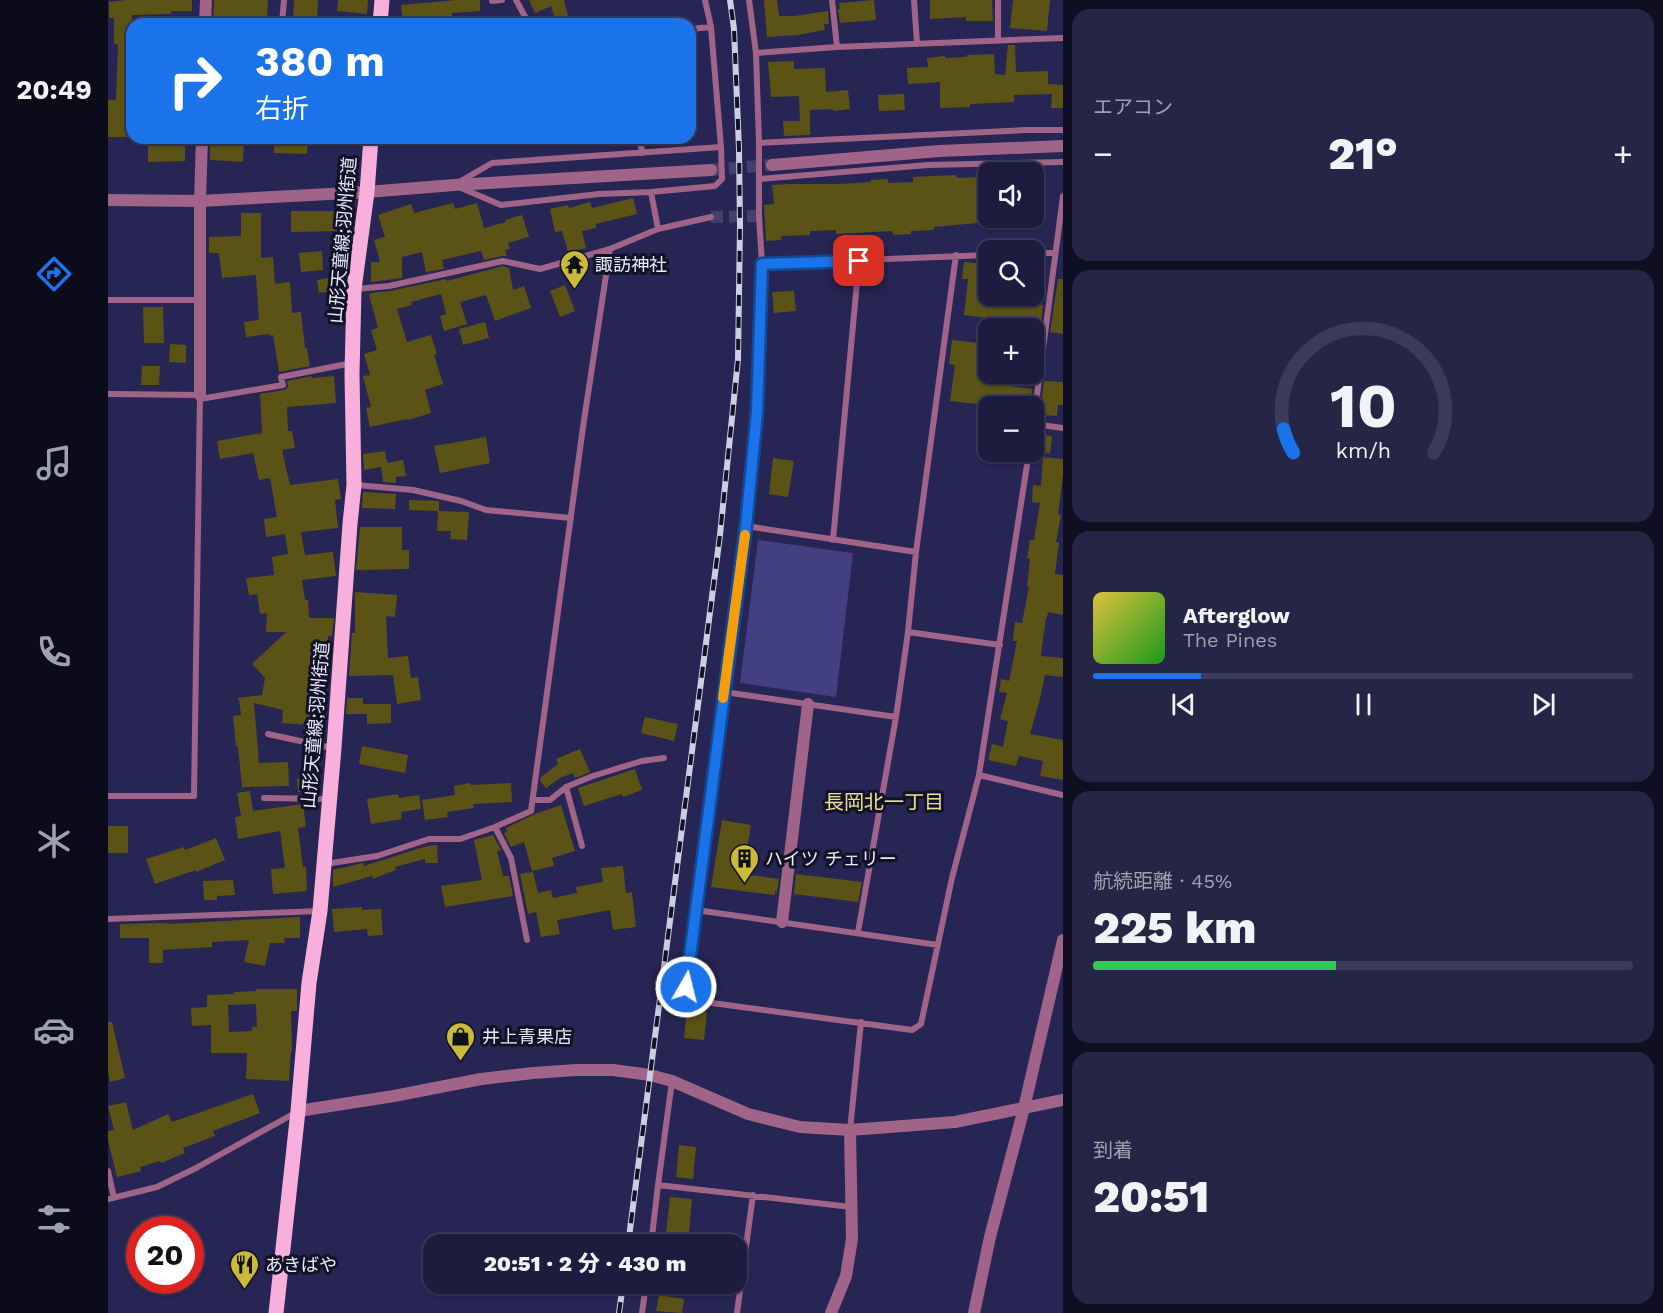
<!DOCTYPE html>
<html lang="ja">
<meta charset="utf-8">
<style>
body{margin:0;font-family:"Work Sans","Noto Sans JP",sans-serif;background:#252545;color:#f1f3f6;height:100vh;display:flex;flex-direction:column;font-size:22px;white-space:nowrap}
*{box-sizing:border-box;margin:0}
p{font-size:20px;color:#a0a1b0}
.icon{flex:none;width:33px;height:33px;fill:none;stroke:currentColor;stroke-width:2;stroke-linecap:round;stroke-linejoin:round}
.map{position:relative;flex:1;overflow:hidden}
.drawer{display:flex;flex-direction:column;gap:9px;padding:9px;background:#100f22;width:600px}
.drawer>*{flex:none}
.hud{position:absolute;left:18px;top:18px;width:570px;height:126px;border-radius:18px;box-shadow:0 2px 4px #0004,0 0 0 2px #3b3a58;background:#1a73e8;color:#fff;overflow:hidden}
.buttons{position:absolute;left:870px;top:162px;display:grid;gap:12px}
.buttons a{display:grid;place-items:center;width:66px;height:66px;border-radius:12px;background:#1d1c3e;box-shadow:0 2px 4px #0004,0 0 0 2px #3b3a58;font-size:30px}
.speed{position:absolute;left:18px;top:1216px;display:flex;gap:12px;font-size:30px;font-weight:700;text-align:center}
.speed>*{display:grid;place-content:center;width:78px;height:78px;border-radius:50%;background:#1d1c3e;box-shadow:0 2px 4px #0004,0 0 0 2px #3b3a58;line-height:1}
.speed .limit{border:9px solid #d22;background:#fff;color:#111}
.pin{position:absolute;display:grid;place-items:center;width:51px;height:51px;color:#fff;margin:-26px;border-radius:12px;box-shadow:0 3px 9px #0006}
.me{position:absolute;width:66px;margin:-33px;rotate:8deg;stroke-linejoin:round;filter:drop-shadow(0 0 4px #0008)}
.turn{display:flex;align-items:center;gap:21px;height:126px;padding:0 30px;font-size:27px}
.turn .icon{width:78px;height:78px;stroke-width:2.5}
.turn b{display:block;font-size:42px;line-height:51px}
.big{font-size:45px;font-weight:800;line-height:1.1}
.drawer .widget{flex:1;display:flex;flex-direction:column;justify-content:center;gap:9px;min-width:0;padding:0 21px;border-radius:18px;background:#252545}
.drawer .dial{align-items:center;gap:0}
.dial svg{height:156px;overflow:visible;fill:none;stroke:#3b3a58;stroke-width:7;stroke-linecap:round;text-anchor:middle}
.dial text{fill:#f1f3f6;stroke:none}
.song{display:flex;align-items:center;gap:18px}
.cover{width:72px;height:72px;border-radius:9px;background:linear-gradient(135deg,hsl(50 70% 55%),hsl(120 70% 35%))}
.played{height:6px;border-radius:3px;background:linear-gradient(90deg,#1a73e8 20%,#3b3a58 20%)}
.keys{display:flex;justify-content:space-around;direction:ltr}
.heat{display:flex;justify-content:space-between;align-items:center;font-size:33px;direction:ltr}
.charge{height:9px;border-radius:4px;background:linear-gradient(90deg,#34c759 45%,#3b3a58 0)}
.trip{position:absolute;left:315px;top:1234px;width:324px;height:60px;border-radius:18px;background:#1d1c3e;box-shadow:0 2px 4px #0004,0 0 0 2px #3b3a58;font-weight:800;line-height:60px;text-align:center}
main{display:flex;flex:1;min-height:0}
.dock{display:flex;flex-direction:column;width:108px;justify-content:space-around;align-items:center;background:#0c0b19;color:#a0a1b0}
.dock .icon{width:42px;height:42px}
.dock .on{color:#1a73e8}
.dock b{font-size:27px;color:#f1f3f6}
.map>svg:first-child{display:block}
</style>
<main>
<nav class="dock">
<b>20:49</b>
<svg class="icon on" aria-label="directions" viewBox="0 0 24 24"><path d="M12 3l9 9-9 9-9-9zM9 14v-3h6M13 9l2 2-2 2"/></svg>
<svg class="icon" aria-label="music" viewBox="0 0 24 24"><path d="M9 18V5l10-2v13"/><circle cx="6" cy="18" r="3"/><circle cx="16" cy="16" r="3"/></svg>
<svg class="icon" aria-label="phone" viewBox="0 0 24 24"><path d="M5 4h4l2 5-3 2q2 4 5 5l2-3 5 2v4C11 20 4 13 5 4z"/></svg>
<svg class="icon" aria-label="climate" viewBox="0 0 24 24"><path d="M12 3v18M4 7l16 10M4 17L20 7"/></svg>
<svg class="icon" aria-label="car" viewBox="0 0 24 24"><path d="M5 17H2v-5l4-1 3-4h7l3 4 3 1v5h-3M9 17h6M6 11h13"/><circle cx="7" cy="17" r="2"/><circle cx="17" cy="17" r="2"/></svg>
<svg class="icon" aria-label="filters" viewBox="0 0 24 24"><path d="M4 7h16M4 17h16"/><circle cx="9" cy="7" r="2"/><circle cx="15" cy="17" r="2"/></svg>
</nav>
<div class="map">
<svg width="955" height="1313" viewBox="0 0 955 1313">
<rect width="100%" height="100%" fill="#272553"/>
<path fill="#424080" d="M650,540L745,553L728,697L632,683Z"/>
<path fill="#5b5315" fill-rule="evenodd" d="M18,0H84V11H63V14L24,15V137H0V100H8L10,44H6V18H1V2Z
M106,0H160L159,24H105Z
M186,0H210L209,24H185Z
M230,0H260L259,14L229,11Z
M348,0H372V11L344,13L345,22L295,24L293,5Z
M421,0H456L462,24H449L443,6L427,13Z
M656,0H669L671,16H687L720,11L721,24H716L717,30L689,35L659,37Z
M766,0L768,20L732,23L730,9H732L731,3Z
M822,0H884L885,21H858V17L822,19Z
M905,0H942L939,31L902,28Z
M900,45H907L908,72L940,71V84L955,85V108H943L944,94L906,95V102L862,104V107L832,108V82L800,84L799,68L820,67L819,58L837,56V58L859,57V55L886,54L887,74L897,75Z
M686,61V69L717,68L718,92L740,90L742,109L725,111V109L702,110V135L676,136L675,121H692L691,96L663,97L660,62Z
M796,94L797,110L771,111L770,95Z
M40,138H77V161L40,162Z
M166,138H200L199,154L166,153Z
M102,143L136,145L135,162L102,160Z
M848,175L849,178L871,177L873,207L880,206V222L826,227V230L803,231V234L785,235L784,231L728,234V230L702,231V235L673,236L674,240L658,241L656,205L666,204L664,185L683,184H732L763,182V180L780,179V183L805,182V177Z
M525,198L529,214L488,224V228L474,231L478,248L460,252L454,231L447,232L442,209L460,205L461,208L482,202L484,208Z
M345,203L347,209L369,203L376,228L398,222L397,220L414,215L421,237L400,243L402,249L397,250L399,256H394L376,260L373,251L334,260L336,269L318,272L314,252L294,257V278L263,282V262H272L266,240L277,237L270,215L303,204L306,213Z
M183,211H231L232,231L183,232Z
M133,213H153V258L165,257L167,284L182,282L184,313L193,312L197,348H199L202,366L171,372L165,335L161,336V334L138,337L136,322L151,320L148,275L114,278L111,253H101V237L133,236Z
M214,251L215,270L193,272L191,253Z
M856,262L880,264V303L916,306V303L935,305L932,331L926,330V328H913L914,322L880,319V318L856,315L860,279H854Z
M395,266L401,268L405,290L416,286L423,308L387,321L378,295L352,302L359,324L336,331L332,316L338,314L333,294L303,302L304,305L289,309L299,342L323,335L329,354H326L335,384L317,390L323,413L300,420L299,419L262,427L258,408L263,407L255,376L262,375L256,354L269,350L263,330L270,328L261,295L263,293L282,291L338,279L339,281Z
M227,277L230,290L211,293L209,280Z
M950,279H955V334L942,332Z
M457,285L467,311L452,317L442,291Z
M686,291L688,311L666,313L664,292Z
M35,307H55L56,343H36Z
M377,322L381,338L355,345L351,329Z
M844,340L880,344V383L924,389L922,406H888L842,401L847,365L841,364Z
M62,344L78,345V363L61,362Z
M34,366H52L51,385H33Z
M204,376V378L226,376L228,403L179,407L180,431H184L187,448L174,450L182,485L230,479L233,499L227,500L230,528L193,532L197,555L225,552L228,576L194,580L197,600H200L201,618H226L224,636H220L219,659H222L210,704L214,705L212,726L174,723L175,710L146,703L151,763L180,762L181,786L134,787L130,746L128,747L125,716L133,715L131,700L129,698L154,695L157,678L144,664L178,632H158L159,613L152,614L149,594L141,595L138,578L166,575L164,557L180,554L177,534L158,537L156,519L169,517L162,478L151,480L145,453L112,459L109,441L154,433L152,394L176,390L180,387L179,381Z
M936,381L955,382V405H950L949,416L934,415V406H933Z
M928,434L944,436L942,453L926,452Z
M378,437L382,463L332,473L326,446Z
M277,451L279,463L295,460L298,476L288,477V483L275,482L273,467L256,470L255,454Z
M935,457L955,459V475L950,514L953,515L948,542L951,543L947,574L955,575V615L940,612L939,618L938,617L933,655V656L955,658V677L937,675L931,703L922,734L955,740V780L932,776L935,761L911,756L908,766L880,760L884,744L895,747L900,721L892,719L899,693L891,692L893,679L901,681L909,641H905L907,622L914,623L921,586H919L922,559L919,558L922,540H926L932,503L924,502L925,485L933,486Z
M665,458L686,461L680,497L661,494Z
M255,492L288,494L287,509L254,508Z
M301,500L331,501V511L361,512L359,540L342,539L343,531H329L330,511L301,510Z
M252,527H294V550H301V569L248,570Z
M247,592L289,595L287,617L278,616L280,658L300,656L303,678L310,677L313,700L289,704L285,675L241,676L244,633H247Z
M239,698H255V704H283V723L259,724V714H238Z
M537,717L570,724L566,741L533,733Z
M254,746L300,755L297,773L251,764Z
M472,749L482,772L467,778L465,773L452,778L438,788L432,781L433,777L450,764L448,759Z
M527,769L534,790L515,797L514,794L476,806L470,788Z
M206,778V792H190L189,779Z
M362,783L363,785L403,783L404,802L365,804L366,808L339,812L340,817L317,820L314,800L347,795L346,786Z
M142,791L145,811L195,804L198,827L190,828L195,867H198L199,891L165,894L163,869L177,868L172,831L130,839L127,817L133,816L129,793Z
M290,794L291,798L311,795L313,809L293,812L294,819L263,824L259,799Z
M453,805L467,851L444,858L446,866L424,871L416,842L403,847L396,833L399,832L398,828L427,814Z
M614,820L643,825L635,874L671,879L669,892L667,891V895L603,887Z
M0,826H20V853H0Z
M385,835L393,850L389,851L395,876H401L405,896L337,907L333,886L374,880L366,840Z
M108,838L117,860L88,872V870L47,884L38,859L76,847L77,850Z
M329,845L330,863H317V859L287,867L288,870L265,879L264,876L225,887V870L255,863L256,866L306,850L319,846Z
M515,866L518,893L524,892L528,927L505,930L502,910L449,920L452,934L433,937L428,912L420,914L412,874L425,872L430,893L443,890L445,898L469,893L468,887L495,882L493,868Z
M688,874L754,882L750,902L686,894Z
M125,880L127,895L109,896V900H96L95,881Z
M254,907V910L273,909L275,935L260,936L259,929L226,932L224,909Z
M192,917V938H176L177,943H162L157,966L136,962L141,940L104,942V947L55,950V963H41V938H12V924L60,923V924Z
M148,989H189V1011H183L184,1050H183L181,1081L138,1079L139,1053H103V1025L84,1026L83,1008L99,1007V995L126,994V992L148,991ZM148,1004L149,1027H144V1031L121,1032L120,1005Z
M579,1010L599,1012L596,1040L576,1038Z
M0,1022H4L17,1078L2,1082L0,1071Z
M145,1094L152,1113L105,1131L107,1136L75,1148L77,1153L53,1163L52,1161L32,1167L33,1171L9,1177L0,1140V1131L6,1130L0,1106L18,1102L25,1130L60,1114L64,1122Z
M571,1145L588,1147L585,1179L568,1177Z
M562,1197L584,1199L580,1245L557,1243Z
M551,1295L576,1299L574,1313L548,1311Z"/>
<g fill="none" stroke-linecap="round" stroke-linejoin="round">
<path stroke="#44426c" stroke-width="12" stroke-dasharray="12 6" stroke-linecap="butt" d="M603,217L651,216"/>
<path stroke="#44426c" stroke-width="12" stroke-dasharray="12 6" stroke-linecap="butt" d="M603,170L664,165"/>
<path stroke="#a06489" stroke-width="6" d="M408,0L421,24
M597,0L603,27L613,147
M641,0L648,53
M724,0L729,47
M806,0L809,43
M384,1L394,0
M174,24L176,0
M582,29L603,27
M890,40V0
M530,138L535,153
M651,143L919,130H955
M613,147L614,179L607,186L543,192L491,194L393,205L346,185L384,163Z
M651,179L820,165L955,162
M543,192L550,229
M926,253H946
M880,255L654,264L651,216V143L648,53L729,47L955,38
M247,289L281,286L395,261L432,269L502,249L550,229L603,217
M0,300H91
M0,394L92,395L86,796H0
M92,399L175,385L173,377L244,363
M926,418L955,196
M926,424L955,428
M248,485L305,490L353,501L378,510L463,518
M638,526L649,412L654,264
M725,540L751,261
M808,552L638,526L578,987L589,1001L804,1030L813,1024L844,878L871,775L921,452
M800,632L892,645
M616,692L788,717
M160,734L224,748
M871,775L955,795
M458,787L474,846
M156,798L221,799
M425,800H442L458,787L485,776L534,761L556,758
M387,827L403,858L419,940
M217,864L269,856L321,839H352L387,827L423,811L475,427L502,249
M588,910L830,945
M0,919L212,911
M750,932L788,717L800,632L808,552L848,255
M742,1130L753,1022
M0,1171L6,1198
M550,1185L564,1081
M0,1199L49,1187L88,1168L187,1113
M543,1245L550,1185L743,1207
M534,1313L538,1284
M629,1313L645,1195"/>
<path stroke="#a06489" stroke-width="12" d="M97,24L98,0
M0,200L92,201L259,192
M92,395V201L94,138
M674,922L700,704
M190,1111L286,1096L373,1079L425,1073L468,1070H505L542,1075L564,1081L640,1114L692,1127L742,1130L847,1122L955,1100
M723,1313L738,1276L744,1239L742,1130"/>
<path stroke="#a06489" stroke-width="12" d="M664,165L831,151L955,146
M259,192L346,185L603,170
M866,1313L882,1237L916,1108L955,940"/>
<path stroke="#f9afdc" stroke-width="15" d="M272,24L274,0
M168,1313L190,1111L201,983L212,911L226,748L242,524L246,485L244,374L246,289L259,192L263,138"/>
<defs>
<path id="rail" d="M520,1245L612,535L630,359L632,226L631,149L626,29L622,0
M511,1313L515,1284"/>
</defs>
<use href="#rail" stroke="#cdcee4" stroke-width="6"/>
<use href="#rail" stroke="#121226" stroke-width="4" stroke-dasharray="11" stroke-linecap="butt"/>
</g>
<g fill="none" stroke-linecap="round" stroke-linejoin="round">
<defs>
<path id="route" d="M578,987L638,526L649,412L654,264L751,261"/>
</defs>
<use href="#route" stroke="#114b97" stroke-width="15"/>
<use href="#route" stroke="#1a73e8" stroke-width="10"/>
<path stroke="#f59e0b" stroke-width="10" d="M615,698L637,535"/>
</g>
<defs>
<symbol id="temple-pin" viewBox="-11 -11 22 30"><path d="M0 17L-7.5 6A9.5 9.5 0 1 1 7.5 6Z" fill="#caba3a" stroke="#121226"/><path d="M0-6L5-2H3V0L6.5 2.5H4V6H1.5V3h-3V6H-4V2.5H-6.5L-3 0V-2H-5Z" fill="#111"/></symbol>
<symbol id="building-pin" viewBox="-11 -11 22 30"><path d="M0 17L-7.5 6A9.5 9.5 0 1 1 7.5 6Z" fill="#caba3a" stroke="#121226"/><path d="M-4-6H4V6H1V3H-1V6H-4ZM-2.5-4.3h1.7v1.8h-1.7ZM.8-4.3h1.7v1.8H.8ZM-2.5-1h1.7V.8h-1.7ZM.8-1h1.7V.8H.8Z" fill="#111"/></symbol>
<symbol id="shop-pin" viewBox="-11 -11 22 30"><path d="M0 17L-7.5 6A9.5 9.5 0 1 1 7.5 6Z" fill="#caba3a" stroke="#121226"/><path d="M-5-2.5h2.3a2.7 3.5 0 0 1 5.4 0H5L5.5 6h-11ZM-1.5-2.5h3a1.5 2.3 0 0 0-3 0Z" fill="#111"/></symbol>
<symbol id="restaurant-pin" viewBox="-11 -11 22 30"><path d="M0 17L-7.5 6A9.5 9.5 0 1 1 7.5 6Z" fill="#caba3a" stroke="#121226"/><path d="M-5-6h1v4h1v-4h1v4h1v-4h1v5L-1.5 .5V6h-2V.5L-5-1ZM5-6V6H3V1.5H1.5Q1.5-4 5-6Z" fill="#111"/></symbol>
</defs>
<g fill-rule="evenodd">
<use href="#temple-pin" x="450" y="248" width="33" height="45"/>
<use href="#building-pin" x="620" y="842" width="33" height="45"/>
<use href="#shop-pin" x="336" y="1020" width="33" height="45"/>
<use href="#restaurant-pin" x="120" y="1248" width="33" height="45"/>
</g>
<g text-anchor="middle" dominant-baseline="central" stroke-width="6" stroke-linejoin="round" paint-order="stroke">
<g font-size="18" fill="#e8e9fb" stroke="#121226">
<text transform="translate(234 240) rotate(-85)">山形天童線;羽州街道</text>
<text transform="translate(207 725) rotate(-85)">山形天童線;羽州街道</text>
</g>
<g font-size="18" fill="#e8e9fb" stroke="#121226" text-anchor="start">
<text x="487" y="264">諏訪神社</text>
<text x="657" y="858">ハイツ チェリー</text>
<text x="374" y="1036">井上青果店</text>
<text x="157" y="1264">あきばや</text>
</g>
<g font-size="20" fill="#eae091" stroke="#121226">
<text x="776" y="802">長岡北一丁目</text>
</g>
</g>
</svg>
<div class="buttons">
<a><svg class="icon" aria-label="sound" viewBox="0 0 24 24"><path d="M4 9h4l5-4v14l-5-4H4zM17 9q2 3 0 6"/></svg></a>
<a><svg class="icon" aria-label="search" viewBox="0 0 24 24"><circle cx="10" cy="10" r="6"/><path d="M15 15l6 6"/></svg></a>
<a>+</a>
<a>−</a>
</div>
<div class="speed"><div class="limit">20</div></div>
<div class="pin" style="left:751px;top:261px;background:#d93025"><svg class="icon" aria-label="arrive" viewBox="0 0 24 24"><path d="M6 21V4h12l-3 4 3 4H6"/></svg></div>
<svg class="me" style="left:578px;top:987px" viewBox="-20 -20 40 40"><circle r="17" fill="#1a73e8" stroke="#fff" stroke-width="3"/><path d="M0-11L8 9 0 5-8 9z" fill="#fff"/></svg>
<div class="trip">20:51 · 2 分 · 430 m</div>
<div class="hud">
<div class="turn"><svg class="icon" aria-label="right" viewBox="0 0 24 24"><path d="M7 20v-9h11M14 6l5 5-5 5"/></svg><div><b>380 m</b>右折</div></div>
</div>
</div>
<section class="drawer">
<div class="widget"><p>エアコン</p>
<div class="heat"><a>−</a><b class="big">21°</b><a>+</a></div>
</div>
<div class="widget dial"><svg viewBox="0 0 100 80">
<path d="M14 69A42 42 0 1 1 86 69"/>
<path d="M14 69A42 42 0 0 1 9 57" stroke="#1a73e8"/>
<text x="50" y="56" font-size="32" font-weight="700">10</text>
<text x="50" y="72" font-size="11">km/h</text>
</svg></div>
<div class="widget">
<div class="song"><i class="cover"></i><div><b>Afterglow</b><p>The Pines</p></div></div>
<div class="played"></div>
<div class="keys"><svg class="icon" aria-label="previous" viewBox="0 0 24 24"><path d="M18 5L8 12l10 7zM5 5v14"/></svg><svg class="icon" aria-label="pause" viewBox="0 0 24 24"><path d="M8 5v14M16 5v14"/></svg><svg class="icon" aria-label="next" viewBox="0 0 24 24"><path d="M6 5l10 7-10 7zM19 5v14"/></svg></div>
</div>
<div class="widget"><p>航続距離 · 45%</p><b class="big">225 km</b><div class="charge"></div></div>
<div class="widget"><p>到着</p><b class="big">20:51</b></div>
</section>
</main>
